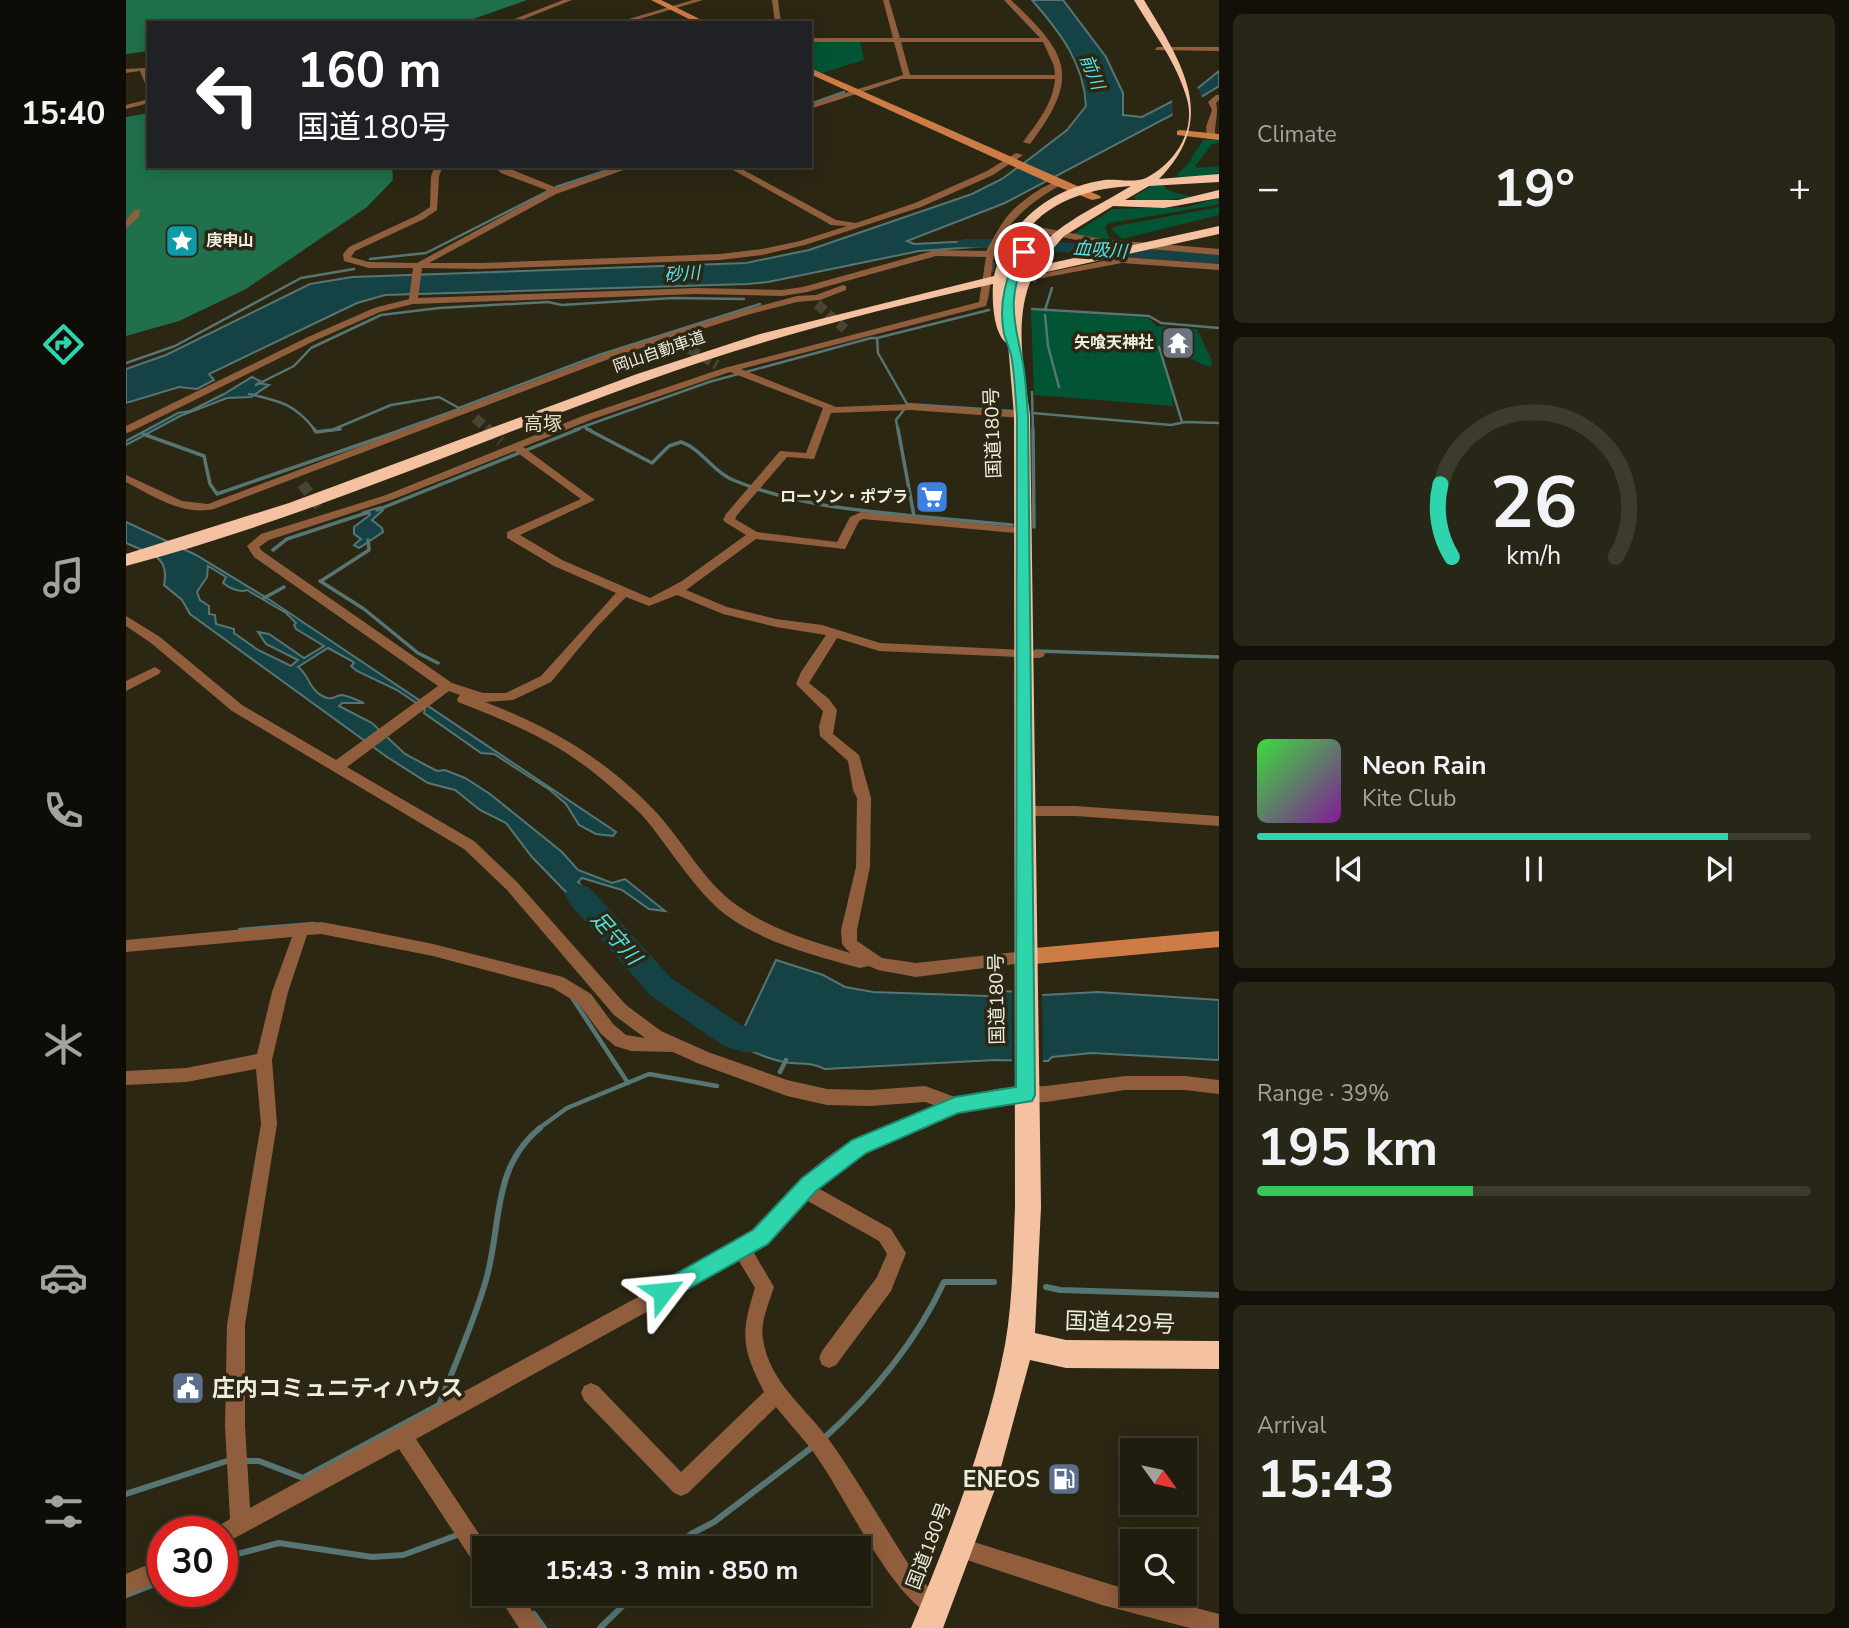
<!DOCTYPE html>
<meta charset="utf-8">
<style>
body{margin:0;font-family:"Nunito Sans","Noto Sans JP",sans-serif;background:#282617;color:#f1f3f6;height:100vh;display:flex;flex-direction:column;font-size:26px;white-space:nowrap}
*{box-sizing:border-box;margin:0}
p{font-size:23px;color:#a2a29e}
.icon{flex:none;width:38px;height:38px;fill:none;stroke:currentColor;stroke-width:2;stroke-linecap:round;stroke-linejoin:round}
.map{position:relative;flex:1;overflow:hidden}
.panel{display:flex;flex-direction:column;gap:14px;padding:14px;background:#121008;width:630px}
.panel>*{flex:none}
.hud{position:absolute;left:21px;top:21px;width:665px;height:147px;border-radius:0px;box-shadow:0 4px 18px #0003,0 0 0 2px #3d3b2e;background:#202124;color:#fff;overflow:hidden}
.needle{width:46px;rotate:123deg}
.buttons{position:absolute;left:994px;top:1438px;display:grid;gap:14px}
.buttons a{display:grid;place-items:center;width:77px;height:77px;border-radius:0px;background:#201d0e;box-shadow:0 4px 18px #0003,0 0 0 2px #3d3b2e;font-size:35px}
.speed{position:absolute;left:21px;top:1516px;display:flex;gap:14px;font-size:35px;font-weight:700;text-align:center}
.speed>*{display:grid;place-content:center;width:91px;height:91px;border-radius:50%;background:#201d0e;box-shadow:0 4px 18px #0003,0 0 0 2px #3d3b2e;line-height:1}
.speed .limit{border:10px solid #d22;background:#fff;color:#111}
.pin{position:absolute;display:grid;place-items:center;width:60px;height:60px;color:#fff;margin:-30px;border:4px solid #fff;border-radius:50%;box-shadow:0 2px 7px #0007}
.me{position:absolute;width:77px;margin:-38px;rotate:61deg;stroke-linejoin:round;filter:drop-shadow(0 0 5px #0008)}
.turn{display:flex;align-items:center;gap:24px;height:147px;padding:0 35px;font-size:32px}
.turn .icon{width:91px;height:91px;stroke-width:2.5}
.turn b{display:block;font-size:49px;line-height:60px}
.big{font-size:52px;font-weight:700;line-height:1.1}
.panel .card{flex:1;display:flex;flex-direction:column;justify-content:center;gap:10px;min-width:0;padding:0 24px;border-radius:10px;background:#282617}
.panel .dial{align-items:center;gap:0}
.dial svg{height:182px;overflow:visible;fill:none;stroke:#3d3b2e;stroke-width:7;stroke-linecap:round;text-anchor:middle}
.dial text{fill:#f1f3f6;stroke:none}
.song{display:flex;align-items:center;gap:21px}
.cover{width:84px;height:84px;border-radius:10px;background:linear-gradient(135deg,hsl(120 70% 55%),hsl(290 70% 35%))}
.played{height:7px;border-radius:4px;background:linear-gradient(90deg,#2ed4ab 85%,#3d3b2e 85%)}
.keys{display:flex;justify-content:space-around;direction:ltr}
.heat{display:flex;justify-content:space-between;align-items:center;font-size:38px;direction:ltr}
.charge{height:10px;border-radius:5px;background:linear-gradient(90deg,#34c759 39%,#3d3b2e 0)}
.trip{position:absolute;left:346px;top:1536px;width:399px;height:70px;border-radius:0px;background:#201d0e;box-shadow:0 4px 18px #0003,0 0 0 2px #3d3b2e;font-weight:700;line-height:70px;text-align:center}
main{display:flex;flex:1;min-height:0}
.menu{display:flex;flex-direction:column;width:126px;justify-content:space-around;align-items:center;background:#0d0c06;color:#a2a29e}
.menu .icon{width:49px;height:49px}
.menu .on{color:#2ed4ab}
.menu b{font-size:32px;color:#f1f3f6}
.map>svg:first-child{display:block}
</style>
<main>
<nav class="menu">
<b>15:40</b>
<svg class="icon on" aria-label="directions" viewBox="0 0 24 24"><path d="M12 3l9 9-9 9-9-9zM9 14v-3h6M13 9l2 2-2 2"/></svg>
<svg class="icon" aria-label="music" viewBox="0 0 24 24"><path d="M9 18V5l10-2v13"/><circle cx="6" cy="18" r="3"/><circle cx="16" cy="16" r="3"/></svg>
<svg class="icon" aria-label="phone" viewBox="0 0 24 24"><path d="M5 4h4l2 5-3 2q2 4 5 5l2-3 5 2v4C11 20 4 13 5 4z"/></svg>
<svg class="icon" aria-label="climate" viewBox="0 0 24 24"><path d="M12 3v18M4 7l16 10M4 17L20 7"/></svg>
<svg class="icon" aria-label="car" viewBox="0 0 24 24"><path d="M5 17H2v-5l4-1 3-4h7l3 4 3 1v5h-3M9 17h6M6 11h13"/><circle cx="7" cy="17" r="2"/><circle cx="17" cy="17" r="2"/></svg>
<svg class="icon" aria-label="filters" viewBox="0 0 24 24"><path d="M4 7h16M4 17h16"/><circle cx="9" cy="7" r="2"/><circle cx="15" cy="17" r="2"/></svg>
</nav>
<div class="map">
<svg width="1093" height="1628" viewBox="0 0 1093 1628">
<rect width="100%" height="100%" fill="#2b2713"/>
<path fill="#015534" d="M734,41L738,60L696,73L684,68V42Z
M1093,139V143L1086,144L1069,166L1072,168L1093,166V173L1065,178L1053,177L1051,174L1062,164L1077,140Z
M1034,181L1041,190L1065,197L1040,200H1008L1010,198L1007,197Z
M1093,198V204L1085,206L984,223L979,227L984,239L981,241L946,235L986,209L1060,207Z
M1093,207V215L996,239L985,229L990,226Z
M905,310L1023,318L1030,326L1071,329L1086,361L1085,367C1066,362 1054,349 1033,351L1045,385L1047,406L908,395Z"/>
<path fill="#20704c" d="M0,0H401L336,23H23V51L0,54Z
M23,113V166H266L267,180L241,207L120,289L53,321L0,336V117Z"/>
<path fill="#154244" stroke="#567573" stroke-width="2" fill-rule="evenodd" d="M906,0H937L980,57L997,93V115L1016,117L1072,88L1093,71V86L1044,116L879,203L781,241L788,244L866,240L862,246L793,251L642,282L621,284L259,295L231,303L83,374L88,380L71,389L53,387L0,403V369L40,355L184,284L226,277L620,263L683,250L846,194L876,179L902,160L941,130L960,106C958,63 934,32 906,0Z
M126,377L134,381L132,383L143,385L125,397L101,398L54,416L0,445V441L52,413L64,411L98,394Z
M255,507L257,510L246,520L256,528L257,532L233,548L228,545L235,539L228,534V527L244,515L238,512Z
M0,522L70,555L144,600L490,832L487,836L470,834L453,825L440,804L424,790L368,754L355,753L298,713L299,709L271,690L231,671L225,666L228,663L226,661L202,648L172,667C184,675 182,691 201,698C207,700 210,695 216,695C223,696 231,700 238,703H216L213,706L246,723L279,754L311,771L319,770L339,778L364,794L436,852L452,870L486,883L499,879L539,911L523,909L496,890L456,878L452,882L479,911V920L470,923L406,857L380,823L354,810L329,790L302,783L261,757L64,614L56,600L38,585C44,555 24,554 0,543ZM82,566L100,577L97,583C103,588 114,593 121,590L160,613L170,623L168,625L170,629L198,646L178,658L143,634L132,632L140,644L172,660L165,666L132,650L108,633V629L90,624L89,615L83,614V606L74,600L71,592L81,577Z
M650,960L697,975L719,987L747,992L862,996L871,990L917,995L972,992L1093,1000V1060L966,1053L926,1057L922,1061L869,1060L699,1069C679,1060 673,1066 654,1061C639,1058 624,1050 610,1045Z"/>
<path fill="#2b2713" d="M1070,85L1078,101L1047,118L1046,97Z
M886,988L916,991L917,1065L886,1064Z"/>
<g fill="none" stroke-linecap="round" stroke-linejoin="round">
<path stroke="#567573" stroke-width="2.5" d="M684,104L718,92
M430,187L494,166
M244,259L300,253L422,191
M906,309L1023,316L1035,323L1093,328
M919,310L926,288
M919,315L922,346L933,387
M751,338L863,310
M1033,347L1056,422
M0,363L49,346L175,278L228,269
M130,385L168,366L185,348L255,315L313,308L422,302L436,305L547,298L618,299
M906,392L907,430
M123,394C154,401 169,404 189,430
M906,413L1045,425L1059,422L1093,423
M458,427L465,430
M206,430L265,405L313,397L333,408L473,355L634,304
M274,430L333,409
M448,430L583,382L745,338H751L752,353L781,404L887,411
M772,430L770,420L780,407"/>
<path stroke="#567573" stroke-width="3.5" d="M188,429L190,432L214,429
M461,429L526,463L543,446L555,442C576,449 586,471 607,480C665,504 727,510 788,516
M772,429L788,516L886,525
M907,429L908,527
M17,434L78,456L84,484L91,494L279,429
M251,510L453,429
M147,550L161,539L243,512
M194,581L238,609L292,653L312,663
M195,581L243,550L242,540
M138,598L158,587
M910,651L1093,657"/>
<path stroke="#567573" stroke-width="4.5" d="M114,930L188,924
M447,999L502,1083
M654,1072L660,1060
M412,1129L441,1108L523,1074L591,1086"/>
<path stroke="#567573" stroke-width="6" d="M920,1287L934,1290L1093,1295
M696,1440C745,1396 790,1342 818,1282H868
M118,1461H133L177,1478L313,1405C329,1364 348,1322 360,1280C376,1225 365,1168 414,1128
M0,1494L104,1460
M547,1549L565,1534L588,1522L689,1445
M96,1558L153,1543L246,1557L277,1555L334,1534
M0,1595L37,1581
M408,1614L418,1628
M474,1628L509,1594"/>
<path fill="#154244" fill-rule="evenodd" d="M838,239H894L1093,254V264L894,249L832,247L830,244L832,241Z
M453,884L463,887L545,978L615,1025C631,1029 641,1019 657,1025L661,1034L657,1043C629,1054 625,1056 596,1045L525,996L443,903L439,895L443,887Z"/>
<path stroke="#484532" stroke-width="10" stroke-dasharray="10 4.5" stroke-linecap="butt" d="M859,265L914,279
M691,304L719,329
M551,342L591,365
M349,418L363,430"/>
<path stroke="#484532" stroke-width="11" stroke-dasharray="11 6" stroke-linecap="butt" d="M361,429L375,441
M176,484L196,510"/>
<path fill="#915e3d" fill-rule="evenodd" d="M437,0H446L388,23H378Z
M567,0H577L500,23H489Z
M646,0H652L655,23H649Z
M757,0H763L774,38H914L878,0H885C943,55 955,76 904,144L897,142C911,123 927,104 929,79H776L684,109V104L777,75L768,42H684V38H767ZM775,42H917L928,66L929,75H784Z
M1031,47H1093V51L1029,50Z
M19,68L23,74V85L19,83L14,71L0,73V69Z
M1090,95H1093V100L1090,103C1093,114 1088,125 1089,137L1085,139L1081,137L1080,127L1086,110L1082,102Z
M23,99V103L0,109V105Z
M890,153L897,155L867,175L795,207L679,245L636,255L594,260L354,269L296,268L292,298L570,288L656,290L677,287L810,250L860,251C867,239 875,223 884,213C893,203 922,181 935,181V185C910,198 879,222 869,251C864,268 866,289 860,306L615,369L710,407L785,404L896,412L901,415L896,418L785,410L705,413L688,459L661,457L611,515L609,519L631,532L711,542L724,517L735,512L897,528L901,530V534L737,519L733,521L719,549L630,539L560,590L601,607L650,619L696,625L754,643L917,651L919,654L917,657L913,658L753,651L711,638L683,683L703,699L711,710L707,734L733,755L745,798L744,867L731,930V941L756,958L790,963L898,951L903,952L906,957L903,962L790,977L752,970L743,966L734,968C688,955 640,944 600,915C570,892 545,850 521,821C513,811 503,803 494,795C441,746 398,728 332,702L331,699L334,695L323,691L221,767L348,841L391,882L500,1005L535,1031L582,1052L661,1080L701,1089L744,1090L799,1086L829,1097L876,1088L920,1086L999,1076H1059L1093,1080V1094L1059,1090H999L920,1102L876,1104L832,1112L734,1155L708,1173L692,1188L765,1229L780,1253L765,1291L710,1365L703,1368L696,1365L693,1358L696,1351L751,1277L761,1254L753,1241L680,1200L652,1232L628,1253L648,1287C643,1303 634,1322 637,1339C643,1382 680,1408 704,1441C734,1483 759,1529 788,1572C797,1586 814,1592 821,1607L818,1615L810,1618C765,1599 719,1495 688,1453C677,1438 663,1423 650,1407L562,1493L555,1496L548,1493L458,1400L455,1393L458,1386L465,1383L472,1386L555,1472L638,1392C616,1348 614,1335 629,1288L613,1261L290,1439L363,1549H359V1572L352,1569L273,1449L96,1545V1531H87L89,1528L104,1519L99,1426L101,1325L135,1124L130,1069L60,1082L0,1085V1071L60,1068L131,1054L146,992L166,937L0,952V940L195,922L233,929L307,944L437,977L465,994L487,1024L500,1035L519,1038L488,1015L381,890L338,849L106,711L25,643L0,626V616L34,637L116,705L210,760L312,686L128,557L121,546L135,534L260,495L459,415L598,368L853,302L860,257L810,256L681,292L656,296L570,294L287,304L254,312L188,341L4,432L0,433V426L182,337L248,308L283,299L287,268H243L218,261L217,254L223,247L292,215L304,207L305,176L309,166H317L313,176L311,210L298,219L229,251L225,257L243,262L291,263L423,191L375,173L368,166H377L431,188L496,166H509L430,194L303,263H354L594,254L636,249L674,241L721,226L705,225L600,166H610L710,220L730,223L789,203L861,171ZM604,372L697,408L680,453L654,451L600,514L597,520L599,522L620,535L556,581L524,598L436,560L394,535L469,500L397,447L467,419ZM389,451L455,499L381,532V538L428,566L490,593L415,676L380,693H357L326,683L136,551L133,547L143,540L268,499ZM551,595L597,614L650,627L700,635L675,672L670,684L697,711L693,727L694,736L722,761L727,790L731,798L730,867L715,930L716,944L724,953C685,941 646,930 612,906C578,883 556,839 528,810C478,758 426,728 359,702L387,700L425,682L469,629L500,597L523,606ZM195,934L307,956L427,988L453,1004L475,1034L489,1046L505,1051L547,1052L571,1063L661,1096L701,1105L744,1106L799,1102L811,1106C777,1122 739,1131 708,1152C672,1177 649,1214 615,1241L124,1508L119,1426V1325L151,1124L146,1060L162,992L181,935Z
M8,210H14L13,217L0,228V221Z
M918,228L976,239L1093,249V255L976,245L915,233V229Z
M996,257L1093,264V270L996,263L900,281L896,278Z
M717,285L720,286V290L694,300L671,302L621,315L496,354L88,509C56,516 27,496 0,482V475L56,501L82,504L490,350L615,311L671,296L690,295Z
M29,667L35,671L33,674L0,691V681Z
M898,806H949L1093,816V826L949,816H898L893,815L891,811L893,807Z
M835,1538L1006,1591V1594H1017L1093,1614V1628H1064L976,1605L835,1558L828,1555L825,1548L828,1541Z
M37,1558V1579L0,1596V1574Z
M371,1594H395L417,1628H393Z"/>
<path fill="#cd7c45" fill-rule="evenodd" d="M525,0H535L582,23H571Z
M684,68L974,196L975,198L966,200L928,185L684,74Z
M1054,130L1093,134V140L1051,135V131Z
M1093,931V947L898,965L891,963L888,957L891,951L898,949Z"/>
<path fill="#f4c1a1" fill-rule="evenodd" d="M1008,0H1018C1057,65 1093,118 1033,179L1093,174V182L1023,186L999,200H1052L1093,190V198L1038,208L987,206L938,236L912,266L1093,226V234L907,275C887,318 898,370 904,415L915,1207L909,1333L940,1340L1093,1341V1369L940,1368L904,1360L869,1489L817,1628H785C823,1536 860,1443 879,1345C887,1300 887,1253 889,1207L888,415L882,344C867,335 866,300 867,284C750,310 633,340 520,381C347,443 178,519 0,566V554L163,503L511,374L634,334L868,276C880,222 926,188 978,180C990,179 1009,183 1020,178C1049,163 1070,131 1061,99C1051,63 1027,32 1008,0ZM1005,186C964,211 923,226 897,269L882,273C895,211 949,189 1005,186ZM892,278L883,313L881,281Z"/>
</g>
<path fill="#2ed4ab" stroke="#1e8a6f" stroke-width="2" d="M895,250L903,252C882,292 886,311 895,354C900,373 900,395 902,415L909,1095L906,1101L832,1113L740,1153L690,1191L642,1244L537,1303L530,1300L527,1292L530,1285L627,1230L676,1178L726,1140L829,1097L890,1087L891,415C889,395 889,374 885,355C883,347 880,341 878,334C872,304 880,274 895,250Z"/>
<defs>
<symbol id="sight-square" viewBox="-11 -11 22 22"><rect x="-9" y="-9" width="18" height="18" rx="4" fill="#0f9aa8" stroke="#2b2713"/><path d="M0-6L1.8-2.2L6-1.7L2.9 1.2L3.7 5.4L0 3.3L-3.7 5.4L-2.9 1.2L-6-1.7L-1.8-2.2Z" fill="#fff"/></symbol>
<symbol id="temple-square" viewBox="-11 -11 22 22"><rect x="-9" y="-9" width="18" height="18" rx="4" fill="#6b7280" stroke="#2b2713"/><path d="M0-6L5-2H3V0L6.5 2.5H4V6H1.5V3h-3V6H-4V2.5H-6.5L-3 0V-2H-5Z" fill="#fff"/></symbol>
<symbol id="supermarket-square" viewBox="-11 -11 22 22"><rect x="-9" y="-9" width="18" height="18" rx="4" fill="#3f7fe0" stroke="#2b2713"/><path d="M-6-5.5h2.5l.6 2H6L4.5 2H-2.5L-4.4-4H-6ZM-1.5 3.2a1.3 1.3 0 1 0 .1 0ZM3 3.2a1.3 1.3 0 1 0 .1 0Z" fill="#fff"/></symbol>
<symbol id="civic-square" viewBox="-11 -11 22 22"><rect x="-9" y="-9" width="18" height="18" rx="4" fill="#5c6f8a" stroke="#2b2713"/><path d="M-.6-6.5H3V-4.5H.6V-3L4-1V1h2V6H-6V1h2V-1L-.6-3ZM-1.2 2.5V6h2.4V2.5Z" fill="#fff"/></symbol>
<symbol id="fuel-square" viewBox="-11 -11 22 22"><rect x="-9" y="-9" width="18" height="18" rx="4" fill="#5c6f8a" stroke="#2b2713"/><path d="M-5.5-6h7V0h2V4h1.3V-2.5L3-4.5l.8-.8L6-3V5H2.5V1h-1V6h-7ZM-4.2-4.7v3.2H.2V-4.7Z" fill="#fff"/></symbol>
</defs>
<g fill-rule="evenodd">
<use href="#sight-square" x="37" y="222" width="38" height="38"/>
<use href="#temple-square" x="1033" y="324" width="38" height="38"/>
<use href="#supermarket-square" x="787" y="478" width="38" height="38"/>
<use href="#civic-square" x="43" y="1369" width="38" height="38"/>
<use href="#fuel-square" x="919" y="1460" width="38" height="38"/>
</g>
<g text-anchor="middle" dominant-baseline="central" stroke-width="7" stroke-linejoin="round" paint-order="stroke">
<g font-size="16" font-weight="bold" fill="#efede0" stroke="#2b2713" text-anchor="end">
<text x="80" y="241" text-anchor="start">庚申山</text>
<text x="1028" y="343">矢喰天神社</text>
<text x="782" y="497">ローソン・ポプラ</text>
</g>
<g font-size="16" fill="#efede0" stroke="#2b2713">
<text transform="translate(533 352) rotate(-19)">岡山自動車道</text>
</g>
<g font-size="18" font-style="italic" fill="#52e2e7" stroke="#2b2713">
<text transform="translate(966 72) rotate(68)">前川</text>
<text transform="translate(974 250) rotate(4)">血吸川</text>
<text transform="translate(556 274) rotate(-4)">砂川</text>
</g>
<g font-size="19" fill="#e5e0c7" stroke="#2b2713">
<text x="417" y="424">高塚</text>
</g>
<g font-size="19" fill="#efede0" stroke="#2b2713">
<text transform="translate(867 433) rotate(-92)">国道180号</text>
<text transform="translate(871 999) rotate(-91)">国道180号</text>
<text transform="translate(803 1546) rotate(-69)">国道180号</text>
</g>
<g font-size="21" font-style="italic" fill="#52e2e7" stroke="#2b2713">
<text transform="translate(490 938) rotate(48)">足守川</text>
</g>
<g font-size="23" fill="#efede0" stroke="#2b2713">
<text transform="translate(994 1323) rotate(2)">国道429号</text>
</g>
<g font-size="23" font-weight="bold" fill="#efede0" stroke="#2b2713" text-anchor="start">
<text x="86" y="1388">庄内コミュニティハウス</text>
<text x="914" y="1479" text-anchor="end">ENEOS</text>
</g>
</g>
</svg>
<div class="buttons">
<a><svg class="needle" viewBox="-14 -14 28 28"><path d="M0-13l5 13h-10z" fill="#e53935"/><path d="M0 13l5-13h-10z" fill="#a2a29e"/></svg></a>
<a><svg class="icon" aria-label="search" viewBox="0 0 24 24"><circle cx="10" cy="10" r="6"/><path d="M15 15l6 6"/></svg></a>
</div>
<div class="speed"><div class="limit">30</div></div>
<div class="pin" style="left:898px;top:252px;background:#d93025"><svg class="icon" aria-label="arrive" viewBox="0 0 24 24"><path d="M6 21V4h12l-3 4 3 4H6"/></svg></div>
<svg class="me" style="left:537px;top:1292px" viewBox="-20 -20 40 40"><path d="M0-17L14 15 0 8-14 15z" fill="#2ed4ab" stroke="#fff" stroke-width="4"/></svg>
<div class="trip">15:43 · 3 min · 850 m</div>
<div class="hud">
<div class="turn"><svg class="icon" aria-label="left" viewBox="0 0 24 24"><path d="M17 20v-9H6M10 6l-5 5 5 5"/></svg><div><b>160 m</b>国道180号</div></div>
</div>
</div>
<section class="panel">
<div class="card"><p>Climate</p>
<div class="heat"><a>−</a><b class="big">19°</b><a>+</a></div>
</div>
<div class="card dial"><svg viewBox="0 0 100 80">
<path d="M14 69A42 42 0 1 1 86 69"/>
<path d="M14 69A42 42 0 0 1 9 37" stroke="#2ed4ab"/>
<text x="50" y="56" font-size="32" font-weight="700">26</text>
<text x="50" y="72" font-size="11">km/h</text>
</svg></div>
<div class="card">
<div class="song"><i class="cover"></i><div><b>Neon Rain</b><p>Kite Club</p></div></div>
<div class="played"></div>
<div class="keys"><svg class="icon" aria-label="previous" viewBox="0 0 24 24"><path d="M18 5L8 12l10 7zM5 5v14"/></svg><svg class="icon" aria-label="pause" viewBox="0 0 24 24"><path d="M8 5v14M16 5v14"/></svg><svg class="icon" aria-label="next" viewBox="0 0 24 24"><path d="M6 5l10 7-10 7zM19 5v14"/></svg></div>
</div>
<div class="card"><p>Range · 39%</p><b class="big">195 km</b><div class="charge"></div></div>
<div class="card"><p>Arrival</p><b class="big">15:43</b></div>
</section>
</main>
